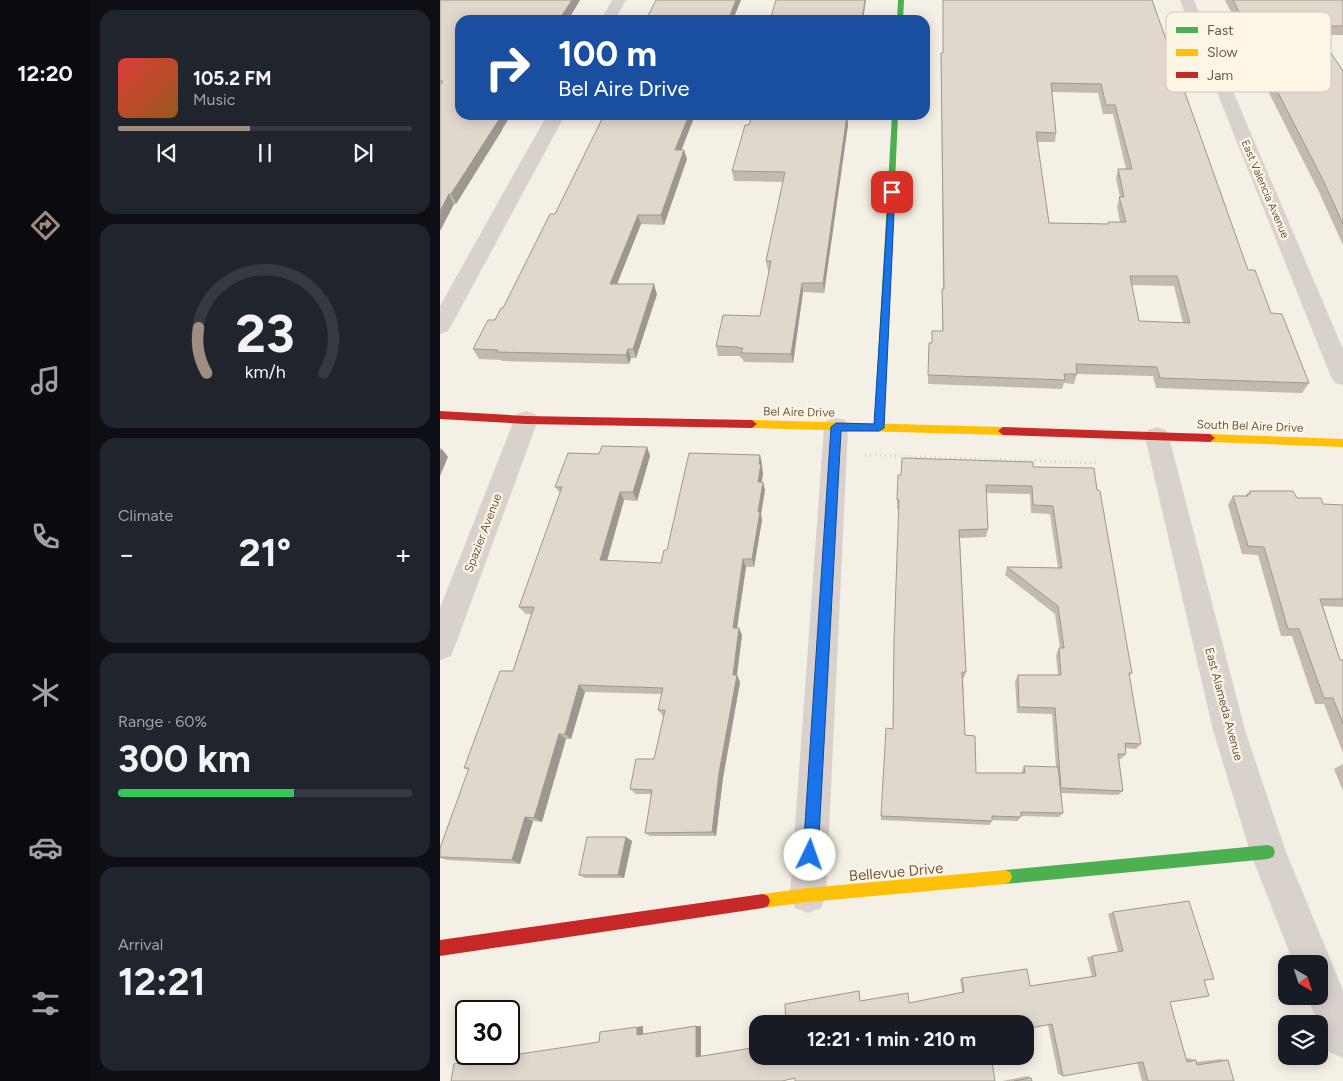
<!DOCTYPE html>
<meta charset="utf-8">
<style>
body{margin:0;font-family:Figtree,sans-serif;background:#20242c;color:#f1f3f6;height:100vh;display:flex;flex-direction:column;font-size:19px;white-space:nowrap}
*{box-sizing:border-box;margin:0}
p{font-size:16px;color:#9ea1a6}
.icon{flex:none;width:28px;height:28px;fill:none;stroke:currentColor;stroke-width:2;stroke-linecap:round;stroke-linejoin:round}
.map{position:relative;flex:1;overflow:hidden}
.side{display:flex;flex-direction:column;gap:10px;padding:10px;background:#0d0f14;width:350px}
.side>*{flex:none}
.banner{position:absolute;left:15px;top:15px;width:475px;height:105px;border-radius:15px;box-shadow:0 2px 12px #0003;background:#1a4fa0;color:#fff;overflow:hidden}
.needle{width:32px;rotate:141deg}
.controls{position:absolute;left:838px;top:955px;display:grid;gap:10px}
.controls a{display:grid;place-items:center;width:50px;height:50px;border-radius:10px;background:#171b24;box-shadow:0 2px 12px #0003;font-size:25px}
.speed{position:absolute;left:15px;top:1000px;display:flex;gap:10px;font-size:25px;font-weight:700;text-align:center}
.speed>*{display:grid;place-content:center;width:65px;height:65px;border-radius:50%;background:#171b24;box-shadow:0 2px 12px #0003;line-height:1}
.speed .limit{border:2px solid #111;border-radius:8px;background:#fff;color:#111}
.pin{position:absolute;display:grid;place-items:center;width:42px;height:42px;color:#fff;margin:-21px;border-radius:10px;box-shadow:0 2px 8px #0006}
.me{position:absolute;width:55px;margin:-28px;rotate:3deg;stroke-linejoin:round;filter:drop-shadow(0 0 4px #0008)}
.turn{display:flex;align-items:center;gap:18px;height:105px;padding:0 20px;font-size:22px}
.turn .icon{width:65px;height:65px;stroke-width:2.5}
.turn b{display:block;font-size:35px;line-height:42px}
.big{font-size:38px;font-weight:700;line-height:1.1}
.side .tile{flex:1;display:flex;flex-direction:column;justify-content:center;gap:8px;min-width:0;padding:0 18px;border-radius:15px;background:#20242c}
.side .dial{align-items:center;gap:0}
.dial svg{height:130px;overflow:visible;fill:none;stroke:#363941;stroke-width:7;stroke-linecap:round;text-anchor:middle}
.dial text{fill:#f1f3f6;stroke:none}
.song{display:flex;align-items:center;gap:15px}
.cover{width:60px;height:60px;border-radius:8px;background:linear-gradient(135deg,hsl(0 70% 55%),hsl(30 70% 35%))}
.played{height:5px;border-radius:2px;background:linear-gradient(90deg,#9f8d7f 45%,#363941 45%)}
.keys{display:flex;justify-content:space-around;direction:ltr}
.heat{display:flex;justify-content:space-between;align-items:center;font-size:28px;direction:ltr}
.charge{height:8px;border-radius:4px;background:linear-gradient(90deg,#34c759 60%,#363941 0)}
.trip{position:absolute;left:309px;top:1015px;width:285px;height:50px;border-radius:15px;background:#171b24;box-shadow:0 2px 12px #0003;font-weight:700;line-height:50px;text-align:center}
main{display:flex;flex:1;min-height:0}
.tabs{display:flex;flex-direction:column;width:90px;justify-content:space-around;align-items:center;background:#090b0e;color:#9ea1a6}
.tabs .icon{width:35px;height:35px}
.tabs .selected{color:#9f8d7f}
.tabs b{font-size:22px;color:#f1f3f6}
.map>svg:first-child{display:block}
</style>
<main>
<nav class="tabs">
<b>12:20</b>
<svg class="icon selected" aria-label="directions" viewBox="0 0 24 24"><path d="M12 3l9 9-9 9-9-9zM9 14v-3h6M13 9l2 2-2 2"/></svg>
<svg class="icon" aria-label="music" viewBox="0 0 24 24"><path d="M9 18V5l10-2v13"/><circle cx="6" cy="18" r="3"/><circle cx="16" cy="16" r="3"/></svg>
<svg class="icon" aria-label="phone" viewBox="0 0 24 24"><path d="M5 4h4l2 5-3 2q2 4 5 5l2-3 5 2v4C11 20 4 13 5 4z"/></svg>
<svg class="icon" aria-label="climate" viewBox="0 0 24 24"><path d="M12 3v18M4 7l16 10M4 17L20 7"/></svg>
<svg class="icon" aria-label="car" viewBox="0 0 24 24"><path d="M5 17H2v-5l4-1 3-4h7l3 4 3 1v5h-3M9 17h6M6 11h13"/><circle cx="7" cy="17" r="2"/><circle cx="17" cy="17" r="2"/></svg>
<svg class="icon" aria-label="filters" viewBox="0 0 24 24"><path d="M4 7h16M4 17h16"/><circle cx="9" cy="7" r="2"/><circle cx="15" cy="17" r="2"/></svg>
</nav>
<section class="side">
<div class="tile">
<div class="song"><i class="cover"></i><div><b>105.2 FM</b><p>Music</p></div></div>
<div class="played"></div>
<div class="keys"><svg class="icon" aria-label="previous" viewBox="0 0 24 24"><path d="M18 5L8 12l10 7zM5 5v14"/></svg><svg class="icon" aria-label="pause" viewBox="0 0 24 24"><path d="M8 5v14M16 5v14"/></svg><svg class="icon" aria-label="next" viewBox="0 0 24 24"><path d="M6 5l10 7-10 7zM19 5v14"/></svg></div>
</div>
<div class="tile dial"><svg viewBox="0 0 100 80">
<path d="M14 69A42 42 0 1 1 86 69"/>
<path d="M14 69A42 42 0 0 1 9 41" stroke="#9f8d7f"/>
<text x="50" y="56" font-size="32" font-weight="700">23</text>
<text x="50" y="72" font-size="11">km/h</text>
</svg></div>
<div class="tile"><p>Climate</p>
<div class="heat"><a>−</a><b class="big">21°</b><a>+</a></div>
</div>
<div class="tile"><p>Range · 60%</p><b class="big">300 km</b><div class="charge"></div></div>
<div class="tile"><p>Arrival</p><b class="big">12:21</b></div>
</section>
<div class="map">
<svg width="903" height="1081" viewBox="0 0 903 1081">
<rect width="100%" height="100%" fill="#f5f0e5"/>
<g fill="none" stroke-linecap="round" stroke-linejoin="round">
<path stroke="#d6cfc8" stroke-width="3" stroke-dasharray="1 4" stroke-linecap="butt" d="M425,455L657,463"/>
<path fill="#d9d1cc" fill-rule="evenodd" d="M172,0H186L175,20H161Z
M740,0H754L903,349V385L895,383L891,377Z
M107,115H125L11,326L8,331L0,334V306Z
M86,411L95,414L98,420L15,646L11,656L0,660V608L74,420L77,414Z
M396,418L405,420L408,427L386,895L381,908L368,913L355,908L350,895L384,427L387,420Z
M717,427L726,430L729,437L805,730L846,852L903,990V1058L889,1052L867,996H879V964H854L810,852L773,730L705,437L708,430Z"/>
<path fill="#4caf50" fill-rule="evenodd" d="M458,0H464L463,20H457Z
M452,115H458L444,427L439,431L434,427Z
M828,845L833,847L835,852L833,857L828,859L565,884L560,882L558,877L560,872L565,870Z"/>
<path fill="#ffc107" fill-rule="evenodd" d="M312,420L563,427L568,431L563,435L312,428L307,424Z
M770,434L903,439V447L770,442L765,438Z
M565,870L570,872L572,877L570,882L565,884L368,902L323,908L318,906L316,901L318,896L323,894L368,888Z"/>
<path fill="#c62828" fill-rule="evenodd" d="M0,411L86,416L312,420L317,424L312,428L86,424L0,419Z
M563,427L770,434L775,438L770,442L563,435L558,431Z
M323,894L328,896L330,901L328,906L323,908L0,956V940Z"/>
</g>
<path fill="#c2bab0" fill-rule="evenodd" d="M0,0H140L128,20H20L62,131L16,204H14L0,231Z
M503,0H712L808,270L869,383L862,393L716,388L713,376L637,374L634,384L624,383L622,389L488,384L489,343H492L502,331V289H503L501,62V53H503ZM612,92L658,93L663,114H673L686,169H678L676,179L680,197L677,206L680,222H668V224L609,223L597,142H615L616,133ZM692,285L734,286L743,323L699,321Z
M785,0H903V35H879L903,71V245L879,192L827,89L828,86Z
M164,115H255L241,150H244L247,159L224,225L201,224L177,284L217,294L196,358H191L189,364L62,361L61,360L39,359L33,349L63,308L115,214Z
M407,115L408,125L384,293L363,292L353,363L304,362L302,358H300V356H278L276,346L320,316L329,271H328L326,261L343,182L294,181L292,171L309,125Z
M207,447L210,456L197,501L184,500L167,561L221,563L227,550L322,464V467L323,473L322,482L325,490L321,514L322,520L314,567H306L297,628L302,635L297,675L300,682L283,778L276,836H210L205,833L212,794H196L190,789L214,759L224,716H223L218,710L222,694L145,692L131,739H126L102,822L93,821L80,864L7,860L0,858V848L28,770L24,768L73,671L91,614H86L79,607L120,493L115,487L159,454Z
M593,467L657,490L692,673L689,676L701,744L696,749L686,748V754L681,759H679L683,791L678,795L621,793L623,813L619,817L581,816L578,821L552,820L550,825L441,820V816L453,729L459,509H457V500ZM546,493L590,494L591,513L610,514L618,568L567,567L565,575L615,614L620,648H619L616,655L618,675H578L575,682L577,713L612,714L616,767L584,766L582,771V773H536L525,735L523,678H524L526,672L520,538L546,537L548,529Z
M810,491L857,498L883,504L903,505V607L883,606L900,660H903V753L884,704H875L852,636H841L818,555L802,554L788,505L793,496H806Z
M903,764V791L894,769Z
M186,837L192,841L184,878H145L139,875Z
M673,912L764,980L730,1002L746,1059L748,1058L756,1060L757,1062L780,1059L788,1060L794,1081H702L697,1063L623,1076L618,1074L608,1025L346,1024L419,992L420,1001L469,1003L522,992L520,979L522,978L590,986L652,977L647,957L678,952L668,914Z
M588,1076L591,1078L592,1081H562Z"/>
<path fill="#9e9790" d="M132,0H140L128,20H119Z
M296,0H301L293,20H288Z
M425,0H426L423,20H422Z
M62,115H71L16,204L11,194Z
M249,115H255L238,159L235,150Z
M407,115L408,125L384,293L383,283Z
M244,150L247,159L224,225L221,215Z
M9,194L14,204L0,231V211Z
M198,215L201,224L173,294L170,284Z
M362,283L363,292L353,363L351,354Z
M214,284L217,294L196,358L193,349Z
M188,349L191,358L189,364L186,355Z
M207,447L210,456L197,501L193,492Z
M1,448L8,457L0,476V451Z
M320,455L322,464V467L323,473L320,490L318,482Z
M323,482L325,490L321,514L322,520L314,567L312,559L318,512Z
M180,492L184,500L165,568L160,560Z
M303,559L306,567L296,635L293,628Z
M299,628L302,635L296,681L293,675Z
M297,675L300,682L283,778L276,836L272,832L279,773Z
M139,685L145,692L131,739L125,734Z
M119,734L126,739L102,822L94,818Z
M85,817L93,821L80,864L72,860Z
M186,837L192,841L184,878L178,875Z
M203,1026V1034L197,1035V1027Z
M256,1026H261V1056L256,1057Z"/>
<path fill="#e1d8cd" stroke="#9e9790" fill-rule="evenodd" d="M0,0H132L119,20H20V115H62L11,194H9L0,211V85L3,81H0Z
M216,0H296L288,20H206Z
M336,0H425L422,20H330Z
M503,0H712L808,270H815L831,313L842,314L869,383L720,378L717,367L636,364L637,374H624L625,380L488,375L489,343H492V331H503L502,289H504L501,53H503ZM611,83L661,84L666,105H675L692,169H678L684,197H679L686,222H668L669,224L609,223L596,132L616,133ZM690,276H737L750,323L699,321Z
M793,0H903V26H873L903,71V224L884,182L831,79H833Z
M164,115H249L235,150H244L221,215H198L170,284H214L193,349H188L186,355L57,352L58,350L33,349L48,320H55L61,308H63L110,214H115Z
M312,115H407L383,283H362L351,354L301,353L303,348H298V347L276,346L283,315L320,316L331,261H326L345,172L292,171L305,125H309Z
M162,446L207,447L193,492H180L160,560L221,563L224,550H227L249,453L320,455L319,464H321L318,482H323L318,512H320L312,559H303L293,628H299L293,675H297L279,773L272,832L205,833L212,790L190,789L196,759H214L225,710H218L223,688L139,685L125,734H119L94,818L85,817L72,860L0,857V848L29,768H24L60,671H73L94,607H79L122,487H115L128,453L159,454Z
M462,458L593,462V467L654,468L657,490L660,491L688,651L692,673H689L701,744L685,743L686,754H678L683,791L621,788L615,708L579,707L578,675H621L619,648H624L618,606L567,567L622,568L613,506L593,505L592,486L546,485L548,529L519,530L526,672H522L525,735L535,736L536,773H585L584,766L618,767L623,813L581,812V817L552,816V821L441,816L446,728L453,729L454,640L459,500H457L458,475H461Z
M810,491H853L857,498H881L883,504L903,505V599H880L900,660H903V724L893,698H884L859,629H848L824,547L808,546L793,496H808L807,494H810Z
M147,837H186L178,875H139Z
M749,901L774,979L764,980L769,996L730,1002L747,1062L756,1060L757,1065L788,1060L794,1081H708L703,1062L623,1076L612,1024L585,1029V1024H346L345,1004L419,991L420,1001L468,993L469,1003L524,992L522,978L587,969L590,986L656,976L652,956L683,951L673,912Z
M256,1026V1057L318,1047V1056H551L555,1081H355V1078L342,1081H11L14,1064L159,1042L160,1032L197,1027V1035Z
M591,1078L592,1081H574Z"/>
<path fill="#1a73e8" stroke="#114b97" d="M449,190L455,192L444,428L439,431H401L378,855L376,860L370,862L365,860L363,855L391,427L396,423L434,424Z"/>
<g text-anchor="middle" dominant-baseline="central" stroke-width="4.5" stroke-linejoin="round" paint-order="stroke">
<g font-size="11" fill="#705848" stroke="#fef6e5">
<text transform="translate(825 189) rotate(67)">East Valencia Avenue</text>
</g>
<g font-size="12" fill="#705848" stroke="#fef6e5">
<text transform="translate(359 412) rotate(1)">Bel Aire Drive</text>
<text transform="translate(810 426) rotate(2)">South Bel Aire Drive</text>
<text transform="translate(43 533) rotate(-69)">Spazier Avenue</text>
<text transform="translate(784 704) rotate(75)">East Alameda Avenue</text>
</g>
<g font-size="15" fill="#705848" stroke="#fef6e5">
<text transform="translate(456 872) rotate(-5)">Bellevue Drive</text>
</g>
</g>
<rect x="726" y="12" width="165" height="80" rx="8" fill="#fef6e5" stroke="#d3c7b6" stroke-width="1"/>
<rect x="736" y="27" width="22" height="6" fill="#4caf50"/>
<rect x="736" y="49" width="22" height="7" fill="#ffc107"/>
<rect x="736" y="72" width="22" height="6" fill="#c62828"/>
<g font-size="14" fill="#705848">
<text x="767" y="35">Fast</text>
<text x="767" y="57">Slow</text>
<text x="767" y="80">Jam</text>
</g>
</svg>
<div class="controls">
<a><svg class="needle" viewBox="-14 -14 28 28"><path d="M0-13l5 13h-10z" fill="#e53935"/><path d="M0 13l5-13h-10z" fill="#9ea1a6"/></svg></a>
<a><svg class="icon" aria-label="layers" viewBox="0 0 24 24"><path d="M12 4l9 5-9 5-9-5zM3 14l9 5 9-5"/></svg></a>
</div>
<div class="speed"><div class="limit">30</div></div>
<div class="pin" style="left:452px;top:192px;background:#d93025"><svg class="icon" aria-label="arrive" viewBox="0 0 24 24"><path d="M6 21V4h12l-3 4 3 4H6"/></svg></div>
<svg class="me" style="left:370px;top:855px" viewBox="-20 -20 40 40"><circle r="19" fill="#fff"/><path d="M0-13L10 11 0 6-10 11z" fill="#1a73e8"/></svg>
<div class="trip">12:21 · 1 min · 210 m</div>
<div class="banner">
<div class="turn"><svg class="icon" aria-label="right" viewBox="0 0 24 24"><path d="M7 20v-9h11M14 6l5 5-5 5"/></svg><div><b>100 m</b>Bel Aire Drive</div></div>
</div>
</div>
</main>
